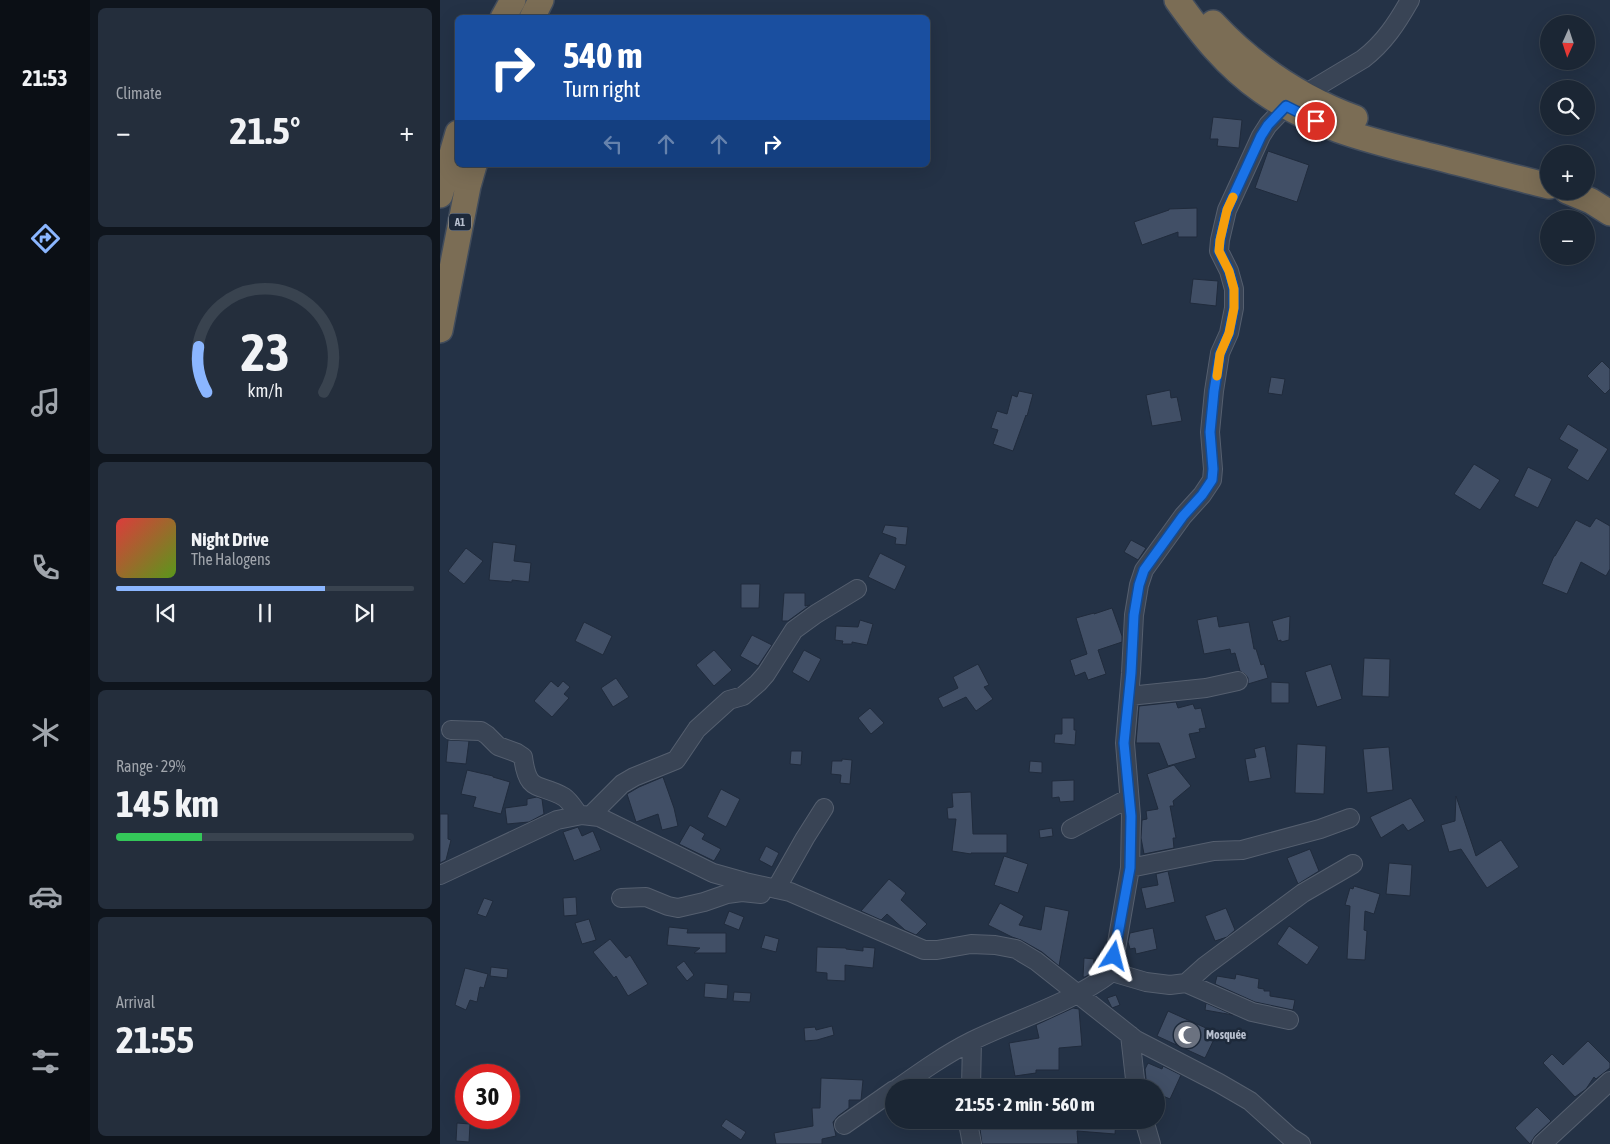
<!DOCTYPE html>
<meta charset="utf-8">
<style>
body{margin:0;font-family:"Asap Condensed",sans-serif;background:#242e3c;color:#f1f3f6;height:100vh;display:flex;flex-direction:column;font-size:19px;white-space:nowrap}
*{box-sizing:border-box;margin:0}
p{font-size:16px;color:#a0a5ac}
.icon{flex:none;width:28px;height:28px;fill:none;stroke:currentColor;stroke-width:2;stroke-linecap:round;stroke-linejoin:round}
.map{position:relative;flex:1;overflow:hidden}
.panel{display:flex;flex-direction:column;gap:8px;padding:8px;background:#0f151d;width:350px}
.panel>*{flex:none}
.top-card{position:absolute;left:15px;top:15px;width:475px;height:152px;border-radius:8px;box-shadow:0 5px 20px #0002,0 0 0 1px #39434f;background:#1a4fa0;color:#fff;overflow:hidden}
.needle{width:32px;rotate:183deg}
.controls{position:absolute;left:1100px;top:15px;display:grid;gap:10px}
.controls a{display:grid;place-items:center;width:55px;height:55px;border-radius:50%;background:#1b2634;box-shadow:0 5px 20px #0002,0 0 0 1px #39434f;font-size:25px}
.speed{position:absolute;left:15px;top:1064px;display:flex;gap:10px;font-size:25px;font-weight:700;text-align:center}
.speed>*{display:grid;place-content:center;width:65px;height:65px;border-radius:50%;background:#1b2634;box-shadow:0 5px 20px #0002,0 0 0 1px #39434f;line-height:1}
.speed .limit{border:8px solid #d22;background:#fff;color:#111}
.pin{position:absolute;display:grid;place-items:center;width:42px;height:42px;color:#fff;margin:-21px;border:2px solid #fff;border-radius:50%;box-shadow:0 1px 5px #0007}
.me{position:absolute;width:55px;margin:-28px;rotate:9deg;stroke-linejoin:round;filter:drop-shadow(0 0 4px #0008)}
.turn{display:flex;align-items:center;gap:18px;height:105px;padding:0 25px;font-size:22px}
.turn .icon{width:65px;height:65px;stroke-width:2.5}
.turn b{display:block;font-size:35px;line-height:42px}
.lanes{display:flex;align-items:center;height:48px;padding:0 25px;background:#0003;justify-content:center;gap:25px;direction:ltr}
.lanes .off{opacity:.35}
.big{font-size:38px;font-weight:700;line-height:1.1}
.panel .card{flex:1;display:flex;flex-direction:column;justify-content:center;gap:8px;min-width:0;padding:0 18px;border-radius:8px;background:#242e3c}
.panel .dial{align-items:center;gap:0}
.dial svg{height:130px;overflow:visible;fill:none;stroke:#39434f;stroke-width:7;stroke-linecap:round;text-anchor:middle}
.dial text{fill:#f1f3f6;stroke:none}
.song{display:flex;align-items:center;gap:15px}
.cover{width:60px;height:60px;border-radius:8px;background:linear-gradient(135deg,hsl(0 70% 55%),hsl(90 70% 35%))}
.played{height:5px;border-radius:2px;background:linear-gradient(90deg,#8bb6ff 70%,#39434f 70%)}
.keys{display:flex;justify-content:space-around;direction:ltr}
.heat{display:flex;justify-content:space-between;align-items:center;font-size:28px;direction:ltr}
.charge{height:8px;border-radius:4px;background:linear-gradient(90deg,#34c759 29%,#39434f 0)}
.trip{position:absolute;left:445px;top:1079px;width:280px;height:50px;border-radius:25px;background:#1b2634;box-shadow:0 5px 20px #0002,0 0 0 1px #39434f;font-weight:700;line-height:50px;text-align:center}
main{display:flex;flex:1;min-height:0}
.menu{display:flex;flex-direction:column;width:90px;justify-content:space-around;align-items:center;background:#0b0f15;color:#a0a5ac}
.menu .icon{width:35px;height:35px}
.menu .current{color:#8bb6ff}
.menu b{font-size:22px;color:#f1f3f6}
.map>svg:first-child{display:block}
</style>
<main>
<nav class="menu">
<b>21:53</b>
<svg class="icon current" aria-label="directions" viewBox="0 0 24 24"><path d="M12 3l9 9-9 9-9-9zM9 14v-3h6M13 9l2 2-2 2"/></svg>
<svg class="icon" aria-label="music" viewBox="0 0 24 24"><path d="M9 18V5l10-2v13"/><circle cx="6" cy="18" r="3"/><circle cx="16" cy="16" r="3"/></svg>
<svg class="icon" aria-label="phone" viewBox="0 0 24 24"><path d="M5 4h4l2 5-3 2q2 4 5 5l2-3 5 2v4C11 20 4 13 5 4z"/></svg>
<svg class="icon" aria-label="climate" viewBox="0 0 24 24"><path d="M12 3v18M4 7l16 10M4 17L20 7"/></svg>
<svg class="icon" aria-label="car" viewBox="0 0 24 24"><path d="M5 17H2v-5l4-1 3-4h7l3 4 3 1v5h-3M9 17h6M6 11h13"/><circle cx="7" cy="17" r="2"/><circle cx="17" cy="17" r="2"/></svg>
<svg class="icon" aria-label="filters" viewBox="0 0 24 24"><path d="M4 7h16M4 17h16"/><circle cx="9" cy="7" r="2"/><circle cx="15" cy="17" r="2"/></svg>
</nav>
<section class="panel">
<div class="card"><p>Climate</p>
<div class="heat"><a>−</a><b class="big">21.5°</b><a>+</a></div>
</div>
<div class="card dial"><svg viewBox="0 0 100 80">
<path d="M14 69A42 42 0 1 1 86 69"/>
<path d="M14 69A42 42 0 0 1 9 41" stroke="#8bb6ff"/>
<text x="50" y="56" font-size="32" font-weight="700">23</text>
<text x="50" y="72" font-size="11">km/h</text>
</svg></div>
<div class="card">
<div class="song"><i class="cover"></i><div><b>Night Drive</b><p>The Halogens</p></div></div>
<div class="played"></div>
<div class="keys"><svg class="icon" aria-label="previous" viewBox="0 0 24 24"><path d="M18 5L8 12l10 7zM5 5v14"/></svg><svg class="icon" aria-label="pause" viewBox="0 0 24 24"><path d="M8 5v14M16 5v14"/></svg><svg class="icon" aria-label="next" viewBox="0 0 24 24"><path d="M6 5l10 7-10 7zM19 5v14"/></svg></div>
</div>
<div class="card"><p>Range · 29%</p><b class="big">145 km</b><div class="charge"></div></div>
<div class="card"><p>Arrival</p><b class="big">21:55</b></div>
</section>
<div class="map">
<svg width="1170" height="1144" viewBox="0 0 1170 1144">
<rect width="100%" height="100%" fill="#243246"/>
<path fill="#414f66" stroke="#202b3c" d="M773,117L802,120L799,148L777,146L778,139H770Z
M828,151L869,165L857,202L815,188Z
M757,208V237H738V232L702,245L694,222L729,210V209Z
M753,279L778,281L776,306L750,303Z
M1162,361L1170,369V389L1165,394L1147,376Z
M831,377L845,379L842,395L828,393Z
M730,390L731,398L737,397L742,421L712,426L706,395Z
M579,391L593,394L587,416L586,415L573,451L553,444L558,430L551,428L557,411L567,414L572,395L577,397Z
M1128,424L1168,449L1148,481L1127,468L1138,450L1119,439Z
M1034,464L1060,480L1040,510L1014,494Z
M1088,467L1112,479L1098,508L1074,496Z
M1156,518L1170,526V569L1166,576L1141,562L1127,594L1102,584L1114,556H1115L1136,520L1150,527Z
M445,525L468,527L466,545L455,544L456,538L442,533Z
M691,540L706,548L698,560L684,552Z
M53,542L76,545L74,561L91,563L89,582L72,580V582L49,580Z
M26,548L43,561L24,584L8,571Z
M440,553L466,566L455,590L428,577Z
M301,584H320L319,608H301Z
M344,593H365V606L370,605L348,621H342Z
M672,608L682,636V642L658,650L666,674L648,680L645,672L635,676L630,660L647,654L636,618L654,613V614Z
M777,616L779,627L809,622L814,649H816L821,665L824,664L828,678L808,684V678L805,674L800,671L795,653L791,654L790,649L764,654L757,620Z
M850,616L849,640L841,642V640L838,641L832,621Z
M420,620L433,624L427,645L412,642V644H402L403,641L395,640L396,626L418,627Z
M144,622L172,636L163,655L135,641Z
M312,635L332,645L318,666L300,656Z
M274,650L292,670L274,686L256,665Z
M364,650L381,659L369,682L352,672Z
M924,658L950,659L949,697L922,696Z
M538,664L549,685L544,687L553,699L536,711L526,697L503,708L498,698L518,688L513,677Z
M891,664L902,699L877,707L865,672Z
M176,678L189,697L173,707L161,688Z
M111,681L118,687L123,681L130,687L124,694L129,698L112,717L94,701Z
M831,682L849,683V703H831Z
M736,702L738,708L753,704L755,709L761,708L766,728L759,729L760,732L749,734L756,758L728,766L719,743H696L699,706Z
M430,708L444,723L431,734L418,718Z
M622,718H634V730H636L635,745L614,743L615,734H622Z
M8,740L29,741L26,764L6,762Z
M857,744L886,746L884,794L855,793Z
M825,746L831,778L809,782L805,759L816,757L814,749Z
M949,747L953,790L927,793L923,749Z
M351,751H362L361,765L350,764Z
M402,759L412,760L410,784L400,783L401,775L391,774L392,761H402Z
M590,761L602,762V773L589,772Z
M734,765L751,786L733,801L734,806H730L736,838H733L734,848L704,854L701,838L702,820L707,819L706,811L718,809L707,774Z
M27,770L53,776V777L70,782L61,814L33,807L36,797L21,794Z
M223,777L234,808L238,826L222,830L218,814L196,822L187,794L199,787Z
M634,780V801L620,802L619,797L612,798V781Z
M281,789L300,799L286,827L267,817Z
M531,792L533,834H567V853H531V854L512,851L516,819H508L507,808L513,807L512,793Z
M1016,796L1036,856L1061,840L1079,867L1047,888L1021,849L1009,852L1001,825L1015,821Z
M97,797L102,799L104,814L89,822L67,824L65,808L87,805V799Z
M971,798L985,821L968,831L963,824L941,838L930,817Z
M0,814H8V839L11,840L6,860L0,863Z
M250,825L265,834L262,839L281,849L274,861L239,844Z
M138,827L142,836L153,831L161,850L134,861L123,832Z
M612,828L613,836L600,838L599,830Z
M326,846L339,853L332,867L319,860Z
M870,849L879,871L858,884L847,858Z
M564,856L588,864L578,893L554,885Z
M949,863L972,865L970,896L946,894Z
M728,871L735,902L706,909L701,888L718,885L716,874Z
M449,879L466,893L461,900L487,924L476,935L465,930L447,914L441,920L421,911Z
M914,886L940,894L934,914L925,911L924,930L927,931L925,960L907,959L910,906L905,905L910,888L913,889Z
M136,897L137,915L124,916L123,898Z
M44,898L53,901L46,917L37,914Z
M560,903L584,916L579,925L601,930L605,906L629,911L619,966L602,952L581,940L572,937L548,925Z
M786,908L795,930L787,937L775,941L765,916Z
M289,911L304,917L299,930L284,924Z
M149,919L156,940L142,944L135,923Z
M849,926L879,947L867,965L837,944Z
M229,927L248,929L247,933H286V953H254L260,948L227,945Z
M713,928L717,949L696,954L695,948L690,949L688,942L690,933Z
M325,935L339,939L336,952L321,948Z
M170,939L186,958L190,955L208,984L188,996L176,976L174,978L153,952Z
M377,947L406,948V949L423,951V947L435,948L433,968L405,965V981L387,980V973L376,972Z
M644,958L654,959L653,972L645,977H643Z
M244,961L254,975L247,981L236,967Z
M51,967L68,969L67,978L50,976Z
M25,968L48,974L44,988L40,987L37,1002L30,1000L26,1010L15,1005Z
M796,974L819,979L818,988L824,989V991H830V996L855,1000L853,1010L815,1002L775,984L777,976L795,979Z
M265,983L288,985L287,999L264,997Z
M294,992L311,993L310,1002L293,1001Z
M676,995L680,1005L672,1008L667,998Z
M766,1003L793,1015L765,1010Z
M633,1008L639,1009L642,1046L619,1048V1070H596V1073L575,1076L569,1043L599,1038L596,1025Z
M728,1011L777,1033L765,1058L717,1036Z
M392,1026L394,1035L377,1040L365,1041L364,1028L375,1027L376,1030Z
M1148,1041L1170,1063V1068L1156,1079L1154,1077L1146,1089L1135,1097L1103,1063L1112,1054L1123,1065Z
M708,1063L722,1069L723,1066L741,1075L730,1099L716,1093V1088H707L708,1081L706,1079L705,1069Z
M381,1078L423,1080L421,1100H409V1108L398,1116L393,1122L396,1136L382,1139V1144H336L334,1133L373,1126L372,1108H380Z
M1097,1107L1111,1121L1095,1136L1090,1144L1075,1128Z
M286,1119L306,1132L301,1140L281,1126Z
M605,1120H676L675,1134L637,1131L638,1144H542L540,1129L558,1127L557,1123H590V1121Z
M17,1123L30,1124L29,1142L16,1141Z"/>
<g fill="none" stroke-linecap="round" stroke-linejoin="round">
<defs>
<path id="minor" d="M863,95L923,59C944,43 957,23 970,0
M689,696L766,688L798,681
M11,730L41,731L47,735L58,746L77,753L83,757C88,795 99,782 124,797C130,801 135,810 139,815
M150,816L182,784L194,777L236,760L257,729L289,700L303,696L318,683L326,674L354,630L376,614L417,589
M631,829L689,798
M690,868L774,851L802,850L880,829L910,818
M0,875L117,820L142,815L159,817L273,873L305,882L350,892L484,950H497L531,944L555,945L576,949L596,961L696,1040L779,1083L810,1101L850,1137L861,1144
M336,889L365,838L384,808
M181,898L206,897L228,906L238,908L264,902L287,894L302,892L321,894
M672,972L706,982L730,985L746,983L765,966L863,893L913,864
M746,983L812,1012L849,1020
M690,1035L696,1088
M458,1088C482,1071 506,1054 532,1041C579,1018 630,1004 672,972L690,868L691,816L685,743L691,673L694,615L699,585L704,570L743,516L762,495L772,480L773,469L770,432L774,391L780,353L789,333L794,308V289L789,271L779,251L780,240L787,210L821,136L828,125L846,106
M531,1088L532,1041
M530,1120L529,1128L532,1144
M704,1120L711,1144
M404,1125L454,1090
M1102,1144L1170,1081"/>
<path id="highway" d="M737,0C762,35 786,66 822,91C873,127 928,140 987,155C1028,165 1068,176 1109,186
M63,18L73,0
M92,18L101,0
M773,23C812,65 861,98 915,118
M1127,191L1151,201L1170,213
M0,195L18,133
M0,330L28,186L34,165"/>
</defs>
<use href="#minor" stroke="#555f6f" stroke-width="20"/>
<use href="#highway" stroke="#414c5c" stroke-width="28"/>
<use href="#minor" stroke="#394455" stroke-width="18"/>
<use href="#highway" stroke="#7b6d55" stroke-width="25"/>
</g>
<g fill="none" stroke-linecap="round" stroke-linejoin="round">
<defs>
<path id="route" d="M674,956L690,868L691,816L684,743L691,673L694,615L699,585L704,570L743,516L762,495L772,480L773,469L770,432L774,391L780,354L789,333L794,308V289L789,271L779,251L780,240L787,210L821,136L828,125L846,106L876,121"/>
</defs>
<use href="#route" stroke="#114b97" stroke-width="12"/>
<use href="#route" stroke="#1a73e8" stroke-width="9"/>
<path stroke="#f59e0b" stroke-width="9" d="M777,376L780,354L789,333L794,308V289L789,271L779,251L780,240L787,210L793,197"/>
</g>
<defs>
<symbol id="mosque-disc" viewBox="-11 -11 22 22"><circle r="9.5" fill="#6b7280" stroke="#1d293a"/><path d="M3.5-4.9A6 6 0 1 0 3.5 4.9A5 5 0 1 1 3.5-4.9Z" fill="#fff"/></symbol>
</defs>
<g fill-rule="evenodd">
<use href="#mosque-disc" x="731" y="1019" width="32" height="32"/>
</g>
<g text-anchor="middle" dominant-baseline="central" stroke-width="5" stroke-linejoin="round" paint-order="stroke">
<rect fill="#1d293a" stroke="#8992a2" stroke-width="1" x="9" y="213.5" width="22" height="17" rx="4"/>
<g font-size="11" font-weight="bold" fill="#b7bfce">
<text x="20" y="222">A1</text>
</g>
<g font-size="12" font-weight="bold" fill="#b7bfce" stroke="#1d293a" text-anchor="start">
<text x="766" y="1035">Mosquée</text>
</g>
</g>
</svg>
<div class="controls">
<a><svg class="needle" viewBox="-14 -14 28 28"><path d="M0-13l5 13h-10z" fill="#e53935"/><path d="M0 13l5-13h-10z" fill="#a0a5ac"/></svg></a>
<a><svg class="icon" aria-label="search" viewBox="0 0 24 24"><circle cx="10" cy="10" r="6"/><path d="M15 15l6 6"/></svg></a>
<a>+</a>
<a>−</a>
</div>
<div class="speed"><div class="limit">30</div></div>
<div class="pin" style="left:876px;top:121px;background:#d93025"><svg class="icon" aria-label="arrive" viewBox="0 0 24 24"><path d="M6 21V4h12l-3 4 3 4H6"/></svg></div>
<svg class="me" style="left:674px;top:956px" viewBox="-20 -20 40 40"><path d="M0-17L14 15 0 8-14 15z" fill="#1a73e8" stroke="#fff" stroke-width="4"/></svg>
<div class="trip">21:55 · 2 min · 560 m</div>
<div class="top-card">
<div class="turn"><svg class="icon" aria-label="right" viewBox="0 0 24 24"><path d="M7 20v-9h11M14 6l5 5-5 5"/></svg><div><b>540 m</b>Turn right</div></div>
<div class="lanes"><svg class="icon off" aria-label="left" viewBox="0 0 24 24"><path d="M17 20v-9H6M10 6l-5 5 5 5"/></svg><svg class="icon off" aria-label="ahead" viewBox="0 0 24 24"><path d="M12 20V5M6 11l6-6 6 6"/></svg><svg class="icon off" aria-label="ahead" viewBox="0 0 24 24"><path d="M12 20V5M6 11l6-6 6 6"/></svg><svg class="icon" aria-label="right" viewBox="0 0 24 24"><path d="M7 20v-9h11M14 6l5 5-5 5"/></svg></div>
</div>
</div>
</main>
